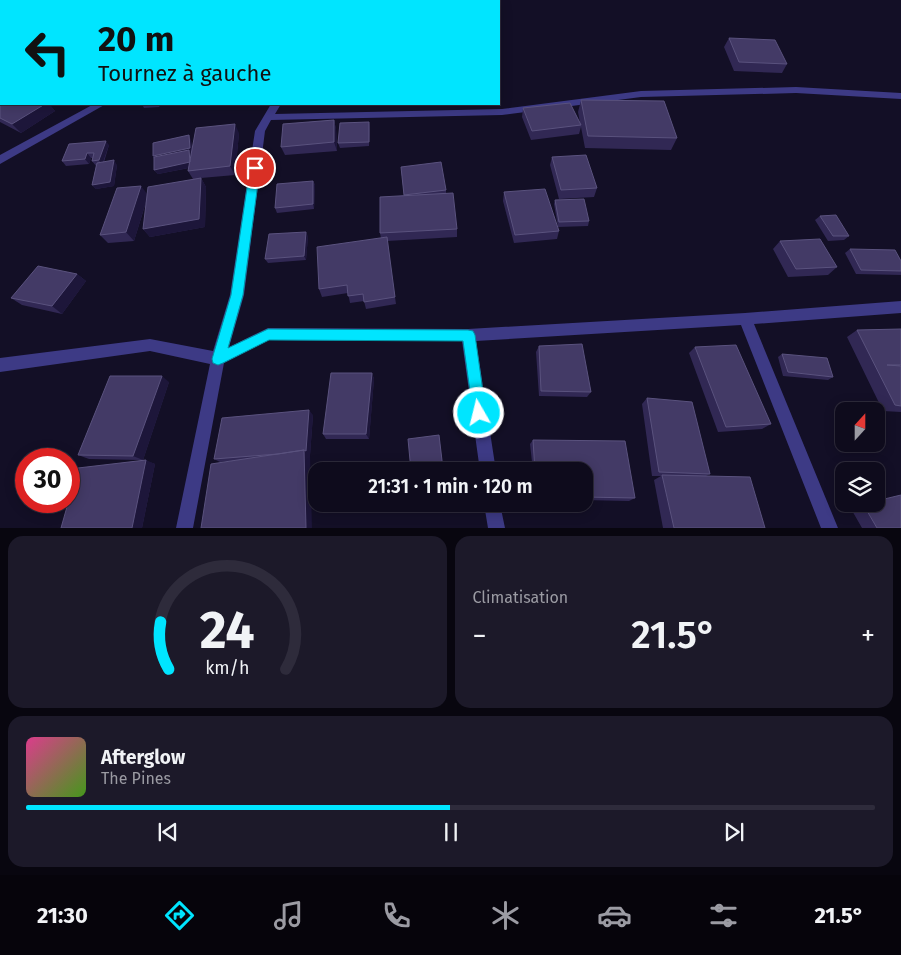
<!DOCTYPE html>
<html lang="fr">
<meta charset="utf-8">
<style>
body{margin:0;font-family:"Fira Sans",sans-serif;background:#1c1929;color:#f1f3f6;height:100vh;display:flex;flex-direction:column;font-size:19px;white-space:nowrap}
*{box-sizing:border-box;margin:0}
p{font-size:16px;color:#9b9ba3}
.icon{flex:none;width:28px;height:28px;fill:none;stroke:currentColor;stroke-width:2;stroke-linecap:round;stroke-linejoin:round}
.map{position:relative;height:528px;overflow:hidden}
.sheet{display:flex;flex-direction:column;gap:8px;padding:8px;background:#08060f;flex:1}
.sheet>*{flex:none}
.top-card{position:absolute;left:0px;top:0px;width:500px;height:105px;box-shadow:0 2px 12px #0003,0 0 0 1px #2e2b3b;background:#00e5ff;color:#111;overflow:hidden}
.needle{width:32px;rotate:21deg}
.buttons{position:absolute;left:835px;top:402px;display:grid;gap:10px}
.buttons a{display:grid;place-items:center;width:50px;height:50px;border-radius:10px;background:#0e0b1c;box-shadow:0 2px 12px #0003,0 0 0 1px #2e2b3b;font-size:25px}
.speed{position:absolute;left:15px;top:448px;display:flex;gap:10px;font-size:25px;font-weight:700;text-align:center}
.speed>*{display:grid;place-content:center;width:65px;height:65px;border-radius:50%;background:#0e0b1c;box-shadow:0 2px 12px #0003,0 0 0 1px #2e2b3b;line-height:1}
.speed .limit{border:8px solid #d22;background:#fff;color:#111}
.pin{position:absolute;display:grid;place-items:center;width:42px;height:42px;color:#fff;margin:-21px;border:2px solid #fff;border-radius:50%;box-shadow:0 1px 5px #0007}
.me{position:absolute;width:55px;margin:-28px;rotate:352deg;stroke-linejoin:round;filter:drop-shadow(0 0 4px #0008)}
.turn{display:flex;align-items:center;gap:18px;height:105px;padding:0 15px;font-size:22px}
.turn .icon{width:65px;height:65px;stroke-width:2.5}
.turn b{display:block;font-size:35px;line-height:42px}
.big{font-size:38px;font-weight:600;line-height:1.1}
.sheet .widget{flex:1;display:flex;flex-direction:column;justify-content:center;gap:8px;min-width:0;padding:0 18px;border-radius:15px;background:#1c1929}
.sheet .dial{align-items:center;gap:0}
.dial svg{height:130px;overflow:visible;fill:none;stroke:#2e2b3b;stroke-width:7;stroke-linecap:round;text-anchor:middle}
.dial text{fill:#f1f3f6;stroke:none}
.song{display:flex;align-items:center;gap:15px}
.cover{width:60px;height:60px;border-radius:8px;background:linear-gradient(135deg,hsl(330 70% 55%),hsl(100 70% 35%))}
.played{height:5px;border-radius:2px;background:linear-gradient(90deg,#00e5ff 50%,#2e2b3b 50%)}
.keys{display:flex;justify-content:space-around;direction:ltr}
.heat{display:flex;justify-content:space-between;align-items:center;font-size:28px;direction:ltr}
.sheet .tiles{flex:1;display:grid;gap:8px;grid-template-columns:1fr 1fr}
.widget:last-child{grid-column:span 2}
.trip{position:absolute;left:308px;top:462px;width:285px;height:50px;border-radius:15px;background:#0e0b1c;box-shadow:0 2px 12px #0003,0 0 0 1px #2e2b3b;font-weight:600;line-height:50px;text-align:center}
.tabs{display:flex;height:80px;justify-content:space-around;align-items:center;background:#06040b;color:#9b9ba3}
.tabs .icon{width:35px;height:35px}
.tabs .selected{color:#00e5ff}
.tabs b{font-size:22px;color:#f1f3f6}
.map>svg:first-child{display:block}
</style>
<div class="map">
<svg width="901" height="528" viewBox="0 0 901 528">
<rect width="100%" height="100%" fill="#130f26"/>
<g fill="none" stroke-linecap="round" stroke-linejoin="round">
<path fill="#3d3a85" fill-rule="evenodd" d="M796,87L901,93V99L796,93L641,97L502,115L271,120L265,131L244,295L229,347L268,328L468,329L745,313L901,301V313L754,324L838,528H821L741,325L476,341L496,471H480L462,341L269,340L224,363L193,528H176L210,364L150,351L0,372V358L150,339L213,351L230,295L255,131L271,104H281L275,114L502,109L641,91Z
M94,104H106L0,164V155Z
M484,504H500L505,528H488Z"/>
</g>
<path fill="#312854" d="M729,38L787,64L782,73L734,71L724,47Z
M0,100L1,104H49L55,111L21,133L0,122Z
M581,100L677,138L671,150L585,148L581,127L579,134L531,140L522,117L523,108L580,123L578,112Z
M142,104H161L159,107L144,108Z
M334,120L336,129L337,151L285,155L281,147Z
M370,126L369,146L340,148L338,143Z
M239,133L235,175L201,178L206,187L205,227L150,237L143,229L147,199L134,241L108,243L100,235L147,194L193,179L188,171L189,168L158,174L154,170V159L153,156L191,140L192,149Z
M109,145L104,162L117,165L114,186L96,189L92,185L96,166L92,161L93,158H91L89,164L66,166L62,161Z
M552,157L597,188L594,197L559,199L550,165Z
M401,167L446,190V194L457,229V237L387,241L396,304L366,309L364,301L350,303L348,293L322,297L319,289L381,238L380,233L404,196Z
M313,181L315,185L314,209L277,213L275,208Z
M504,192L559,231L557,239L514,243L503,201Z
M555,200L589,221L588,226L558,227L554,204Z
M820,216L849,236L844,240L828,241L815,220Z
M308,236L306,260L268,263L265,259Z
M780,241L837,267L828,275L788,277L773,249Z
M850,249L901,261V275L856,274L845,253Z
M77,274L86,281L62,314L22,305L11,298Z
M901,329V412L883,411L847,337L857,330Z
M539,346L591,392L587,397L539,396L536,352Z
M695,347L771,424L762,429L718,432L689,353Z
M782,354L833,377L828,380L783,376L778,357Z
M372,373L374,379L369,439H326L323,434Z
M169,382L143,460L155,464L142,528H61L141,460L89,459L78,455Z
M647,398L710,474L706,476L765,528H663L654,480L661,476H652L642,404Z
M313,415L310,455L220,462L214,459Z
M439,435L443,471H411Z
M533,440L635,498L629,501L584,500V471H533L530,444Z
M863,504L901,528H862L850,507Z"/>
<path fill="#1d163a" d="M45,104H49L55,111L21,133L12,124Z
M334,120L336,129L337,151L334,142Z
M369,122L370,126L369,146Z
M235,124L239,133L235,175L230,166Z
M189,135L191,140L193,167L158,174L154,170L156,161L153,156Z
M106,141L109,145L102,165L99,160Z
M87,153L91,158L89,164L85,159Z
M114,160L117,165L114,186L96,189L92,185Z
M201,178L206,187L205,227L150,237L143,229Z
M313,181L315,185L314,209L313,204Z
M141,186L148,195L134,241L126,232Z
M306,232L308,236L306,260L304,256Z
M77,274L86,281L62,314L52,306Z
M372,373L374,379L369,439L366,434Z
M162,376L169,382L143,460L133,456Z
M309,410L313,415L310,455L312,528H306L304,450Z
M146,460L155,464L142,528H132Z"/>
<path fill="#433a66" stroke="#5a527e" d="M729,38L775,40L787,64L739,62Z
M1,99V104H45L12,124L0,118V100Z
M581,100L664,101L677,138L588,136Z
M570,103L581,125L532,131L523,108Z
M334,120V142L281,147L283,124Z
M369,122V142L338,143L340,123Z
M235,124L230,166L188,171L196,128Z
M189,135L190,148L153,156V143Z
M106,141L99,160L92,161L94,153H87L85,159L62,161L69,144Z
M189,150L190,162L154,170V157Z
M586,155L597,188L561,190L552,157Z
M114,160L110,182L92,185L97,163Z
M441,162L446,190L404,195L401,167Z
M201,178L199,219L143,229L148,187Z
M313,181V204L275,208L277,184Z
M141,186L126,232L100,235L117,188Z
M545,189L559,231L515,235L504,192Z
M453,193L457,229L380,233V197Z
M584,199L589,221L559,222L555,200Z
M836,215L849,236H833L820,216Z
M306,232L304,256L265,259L269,234Z
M387,237L395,297L364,302L363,294L348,296L347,285L319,289L317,247Z
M820,239L837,267L796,269L780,241Z
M850,249L895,250L901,261V271L861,270Z
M38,266L77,274L52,306L11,298Z
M901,329V365H887L901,366V406L895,405L857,330Z
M582,344L591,392L541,391L539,346Z
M736,345L771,424L726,427L695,347Z
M782,354L827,358L833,377L788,372Z
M331,373H372L366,434H323Z
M110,376H162L133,456L78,455Z
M647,398L692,402L710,474L659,472Z
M309,410L306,451L304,450L278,454L214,459L222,418Z
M439,435L443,469L424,471H411L408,439Z
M533,440L625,441L635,498L584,497V471H535Z
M304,450L306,528H201L211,464Z
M146,460L132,528H61L78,468Z
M662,475L750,477L765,528H674Z
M901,495V528H877L863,504H876V501Z"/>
<path fill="#00e5ff" stroke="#0095a6" d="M255,164L260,168L243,295L228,348L268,329L468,330L473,331L475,335L486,413L484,418L479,420L475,418L473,413L463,341L269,340L223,363L218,365L213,363L212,359L231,295L250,168Z"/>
</svg>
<div class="buttons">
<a><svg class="needle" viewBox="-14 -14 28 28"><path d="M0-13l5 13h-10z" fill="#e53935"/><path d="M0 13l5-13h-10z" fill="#9b9ba3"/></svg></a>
<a><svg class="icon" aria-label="layers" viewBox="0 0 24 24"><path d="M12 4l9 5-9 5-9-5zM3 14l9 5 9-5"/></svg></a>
</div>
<div class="speed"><div class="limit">30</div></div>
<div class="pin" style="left:255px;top:168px;background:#d93025"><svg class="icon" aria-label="arrive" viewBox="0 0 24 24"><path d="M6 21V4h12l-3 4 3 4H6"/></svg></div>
<svg class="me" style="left:479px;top:413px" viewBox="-20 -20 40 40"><circle r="17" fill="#00e5ff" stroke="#fff" stroke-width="3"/><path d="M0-11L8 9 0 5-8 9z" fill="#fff"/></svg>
<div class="trip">21:31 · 1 min · 120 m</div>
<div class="top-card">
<div class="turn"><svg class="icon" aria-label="left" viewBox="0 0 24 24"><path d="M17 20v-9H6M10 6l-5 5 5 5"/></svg><div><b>20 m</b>Tournez à gauche</div></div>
</div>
</div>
<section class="sheet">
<div class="tiles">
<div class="widget dial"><svg viewBox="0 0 100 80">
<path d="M14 69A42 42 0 1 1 86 69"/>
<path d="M14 69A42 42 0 0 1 9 40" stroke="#00e5ff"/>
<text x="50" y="56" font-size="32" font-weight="700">24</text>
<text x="50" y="72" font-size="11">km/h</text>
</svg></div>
<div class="widget"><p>Climatisation</p>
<div class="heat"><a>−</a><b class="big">21.5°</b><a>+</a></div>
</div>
<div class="widget">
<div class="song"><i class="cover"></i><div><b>Afterglow</b><p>The Pines</p></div></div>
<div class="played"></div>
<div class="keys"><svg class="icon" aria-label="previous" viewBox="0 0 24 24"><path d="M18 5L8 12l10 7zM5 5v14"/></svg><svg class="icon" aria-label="pause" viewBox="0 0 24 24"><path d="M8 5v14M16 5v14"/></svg><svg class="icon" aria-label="next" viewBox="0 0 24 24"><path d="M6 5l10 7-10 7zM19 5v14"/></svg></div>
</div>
</div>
</section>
<nav class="tabs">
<b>21:30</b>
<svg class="icon selected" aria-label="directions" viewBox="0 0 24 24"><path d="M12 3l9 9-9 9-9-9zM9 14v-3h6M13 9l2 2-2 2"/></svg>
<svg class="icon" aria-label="music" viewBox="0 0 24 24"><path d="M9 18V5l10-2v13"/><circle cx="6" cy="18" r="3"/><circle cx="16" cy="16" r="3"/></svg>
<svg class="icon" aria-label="phone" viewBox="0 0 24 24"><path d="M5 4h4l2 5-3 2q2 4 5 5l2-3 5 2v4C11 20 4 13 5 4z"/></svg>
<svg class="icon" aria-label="climate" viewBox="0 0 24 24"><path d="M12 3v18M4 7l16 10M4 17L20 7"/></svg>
<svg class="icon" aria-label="car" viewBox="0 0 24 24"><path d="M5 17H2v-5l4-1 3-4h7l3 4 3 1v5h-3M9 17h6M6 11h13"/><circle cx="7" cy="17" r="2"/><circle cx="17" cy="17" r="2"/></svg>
<svg class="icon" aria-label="filters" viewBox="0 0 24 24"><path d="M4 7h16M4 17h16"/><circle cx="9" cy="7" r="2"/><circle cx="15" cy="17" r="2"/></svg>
<b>21.5°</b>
</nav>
